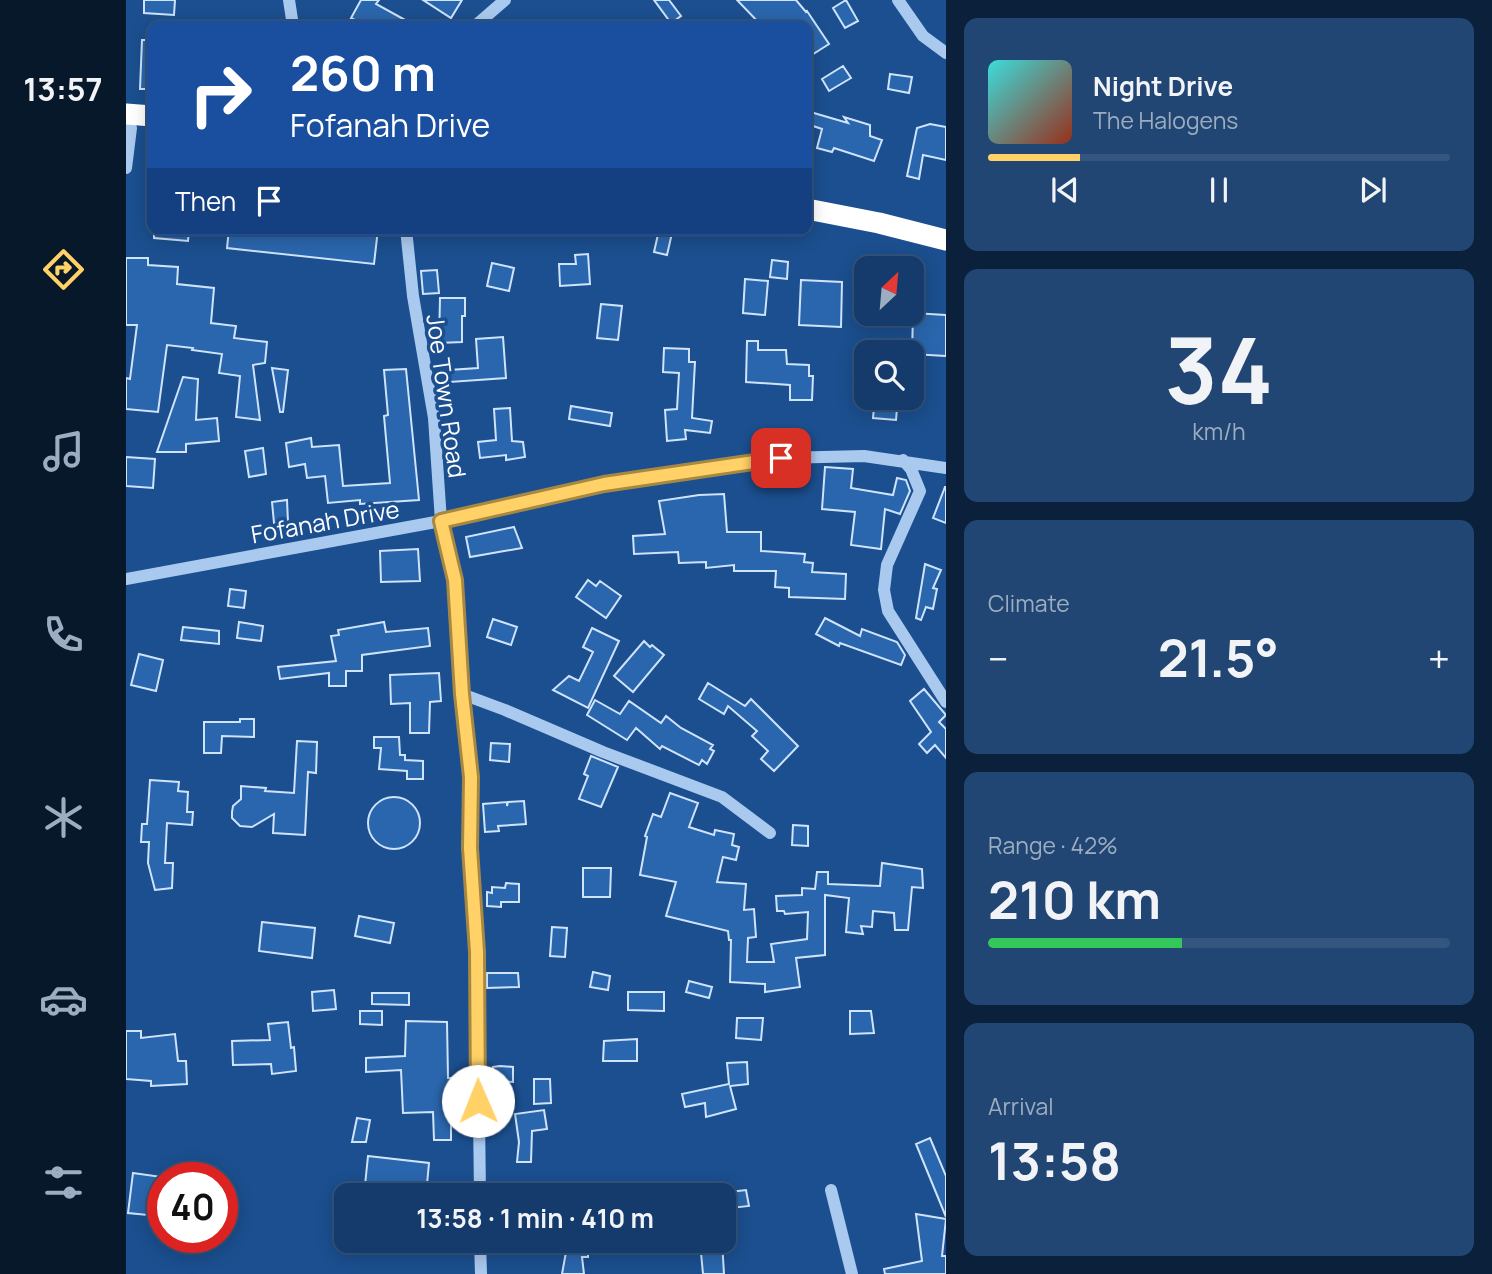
<!DOCTYPE html>
<meta charset="utf-8">
<style>
body{margin:0;font-family:Manrope,sans-serif;background:#214673;color:#f1f3f6;height:100vh;display:flex;flex-direction:column;font-size:26px;white-space:nowrap}
*{box-sizing:border-box;margin:0}
p{font-size:23px;color:#9dadc1}
.icon{flex:none;width:38px;height:38px;fill:none;stroke:currentColor;stroke-width:2;stroke-linecap:round;stroke-linejoin:round}
.map{position:relative;flex:1;overflow:hidden}
.side{display:flex;flex-direction:column;gap:18px;padding:18px;background:#0b203b;width:546px}
.side>*{flex:none}
.hud{position:absolute;left:21px;top:21px;width:665px;height:214px;border-radius:14px;box-shadow:0 4px 18px #0003,0 0 0 2px #33557e;background:#1a4fa0;color:#fff;overflow:hidden}
.needle{width:46px;rotate:26deg}
.buttons{position:absolute;left:728px;top:256px;display:grid;gap:14px}
.buttons a{display:grid;place-items:center;width:70px;height:70px;border-radius:14px;background:#143b6b;box-shadow:0 4px 18px #0003,0 0 0 2px #33557e;font-size:35px}
.speed{position:absolute;left:21px;top:1162px;display:flex;gap:14px;font-size:35px;font-weight:700;text-align:center}
.speed>*{display:grid;place-content:center;width:91px;height:91px;border-radius:50%;background:#143b6b;box-shadow:0 4px 18px #0003,0 0 0 2px #33557e;line-height:1}
.speed .limit{border:10px solid #d22;background:#fff;color:#111}
.pin{position:absolute;display:grid;place-items:center;width:60px;height:60px;color:#fff;margin:-30px;border-radius:14px;box-shadow:0 4px 10px #0006}
.me{position:absolute;width:77px;margin:-38px;rotate:359deg;stroke-linejoin:round;filter:drop-shadow(0 0 5px #0008)}
.turn{display:flex;align-items:center;gap:24px;height:147px;padding:0 28px;font-size:32px}
.turn .icon{width:91px;height:91px;stroke-width:2.5}
.turn b{display:block;font-size:49px;line-height:60px}
.then{display:flex;align-items:center;height:66px;padding:0 28px;background:#0003;gap:14px;font-size:26px}
.big{font-size:52px;font-weight:700;line-height:1.1}
.side .tile{flex:1;display:flex;flex-direction:column;justify-content:center;gap:10px;min-width:0;padding:0 24px;border-radius:14px;background:#214673}
.side .dial{align-items:center;gap:0}
.dial b{font-size:91px;line-height:1}
.song{display:flex;align-items:center;gap:21px}
.cover{width:84px;height:84px;border-radius:10px;background:linear-gradient(135deg,hsl(180 70% 55%),hsl(10 70% 35%))}
.played{height:7px;border-radius:4px;background:linear-gradient(90deg,#ffd166 20%,#33557e 20%)}
.keys{display:flex;justify-content:space-around;direction:ltr}
.heat{display:flex;justify-content:space-between;align-items:center;font-size:38px;direction:ltr}
.charge{height:10px;border-radius:5px;background:linear-gradient(90deg,#34c759 42%,#33557e 0)}
.trip{position:absolute;left:208px;top:1183px;width:402px;height:70px;border-radius:14px;background:#143b6b;box-shadow:0 4px 18px #0003,0 0 0 2px #33557e;font-weight:700;line-height:70px;text-align:center}
main{display:flex;flex:1;min-height:0}
.dock{display:flex;flex-direction:column;width:126px;justify-content:space-around;align-items:center;background:#08182b;color:#9dadc1}
.dock .icon{width:49px;height:49px}
.dock .selected{color:#ffd166}
.dock b{font-size:32px;color:#f1f3f6}
.map>svg:first-child{display:block}
</style>
<main>
<nav class="dock">
<b>13:57</b>
<svg class="icon selected" aria-label="directions" viewBox="0 0 24 24"><path d="M12 3l9 9-9 9-9-9zM9 14v-3h6M13 9l2 2-2 2"/></svg>
<svg class="icon" aria-label="music" viewBox="0 0 24 24"><path d="M9 18V5l10-2v13"/><circle cx="6" cy="18" r="3"/><circle cx="16" cy="16" r="3"/></svg>
<svg class="icon" aria-label="phone" viewBox="0 0 24 24"><path d="M5 4h4l2 5-3 2q2 4 5 5l2-3 5 2v4C11 20 4 13 5 4z"/></svg>
<svg class="icon" aria-label="climate" viewBox="0 0 24 24"><path d="M12 3v18M4 7l16 10M4 17L20 7"/></svg>
<svg class="icon" aria-label="car" viewBox="0 0 24 24"><path d="M5 17H2v-5l4-1 3-4h7l3 4 3 1v5h-3M9 17h6M6 11h13"/><circle cx="7" cy="17" r="2"/><circle cx="17" cy="17" r="2"/></svg>
<svg class="icon" aria-label="filters" viewBox="0 0 24 24"><path d="M4 7h16M4 17h16"/><circle cx="9" cy="7" r="2"/><circle cx="15" cy="17" r="2"/></svg>
</nav>
<div class="map">
<svg width="820" height="1274" viewBox="0 0 820 1274">
<rect width="100%" height="100%" fill="#1b4f8f"/>
<path fill="#2a66ad" stroke="#cfe3fa" stroke-width="2" d="M18,0H49L48,15L18,13Z
M235,0H253L250,4L290,26H240L225,18Z
M297,0H336L325,18Z
M528,0H543L555,16L545,23Z
M611,0H670L680,12L681,11L703,44L681,58V26H636Z
M720,0L732,21L719,28L707,8Z
M16,40H26V89H14Z
M717,66L725,78L703,91L696,79Z
M764,74L786,77L783,93L762,89Z
M681,111L722,123L718,117L744,125V136L756,140L748,161L708,148L706,152L691,148L696,129L681,124Z
M804,124L820,127V160L797,155L793,179L781,176L791,128Z
M28,229H63L62,241L28,238Z
M103,229H252L248,264L101,248Z
M533,230L546,233L541,255L528,252Z
M462,254L464,284L434,286L433,264H450L449,255Z
M0,258H22V265L52,267L51,284L88,288L85,323L110,326L108,338L141,342L139,363L127,365L134,420L110,417L114,376L93,373L96,354L66,350L67,348L41,345L32,412L0,409V378L4,379L11,325H0Z
M646,260L662,262L661,279L644,277Z
M366,263L388,268L383,291L361,286Z
M311,270L313,293L297,294L295,271Z
M619,279L642,281L639,315L617,313Z
M675,280L716,282L715,327L673,325Z
M314,298H339V316H336V342L313,343Z
M475,304L496,306L492,340L471,338Z
M787,313L820,315V356L786,354Z
M377,337L380,378L324,382L323,370L352,368L350,339Z
M621,341H632V350H660L661,364L683,365V376H687L686,400H664V385L620,382Z
M538,348L563,349V362H569L566,418L586,421L584,433L559,430L560,439L541,441L539,410L551,409L553,373L537,372Z
M146,368L162,370L157,412H154Z
M280,369L293,500L234,504V500L202,503L199,476L181,478L179,464L163,467L160,443L185,438L186,447L213,445L217,486L264,483L258,416L262,415L258,370Z
M57,377L72,379L70,420L91,418L93,441L60,444V452H31Z
M749,397H772L770,420L747,418Z
M445,406L486,413L484,426L443,419Z
M384,408L386,441L397,442L399,457L380,460V455L354,458L352,442L370,440L368,409Z
M137,448L140,474L123,477L119,451Z
M0,457L29,459L27,488L0,486Z
M699,467L727,469L725,488L767,495L771,478L780,480L784,491L774,514L759,509L755,549L725,545L729,512L696,509Z
M819,487H820V523L807,518Z
M598,494L601,532H635V551L679,554L678,562L687,563L686,572L720,574L719,599L663,597V588L649,587L650,571H608V565L580,568V562L553,563L552,552L508,554L507,536L539,534L533,501L573,495Z
M161,500L162,522L148,523L146,502Z
M388,527L396,548L344,557L340,537Z
M292,549L294,581L255,582L254,551Z
M799,564L815,570L807,588L811,589L807,609L800,607L795,620L790,618Z
M462,580L470,586L474,581L495,596L480,618L450,597Z
M104,589L120,591L118,608L102,606Z
M699,618L734,636L736,629L771,642L779,655L775,665L714,643L713,646L690,634Z
M367,619L391,627L385,645L361,637Z
M113,622L137,626L135,641L111,638Z
M258,622L260,632L302,628L304,646L236,655V671H220V686H203V673L154,679L152,667L210,661L205,636L213,635L212,630Z
M57,627L93,631V644L55,640Z
M466,628L493,641L462,708L427,690L443,676L453,681L467,652L457,647Z
M518,641L524,647L526,645L538,655L507,692L488,676Z
M13,654L37,660L30,691L5,685Z
M313,673L315,701L304,702L303,733H284V703L265,704L264,675Z
M582,683L619,706L625,699L672,746L648,771L635,759L642,751L626,736L631,731L602,706L598,714L573,699Z
M798,689L820,715L813,722L820,729V758L809,745L801,753L793,744L805,732L784,701Z
M469,700L494,714L503,701L535,723L540,716L555,728L587,745L584,749L588,751L581,764L576,760L573,765L536,746L534,749L510,728L501,740L461,715Z
M114,719H128V737L96,736L95,753H78V722H114Z
M248,737H273L274,755H279V760L297,761V779H281V771L253,769L255,748H248Z
M171,741L191,742L190,773L182,772L179,835L147,833L148,814L126,827L114,826L106,818V812L107,806L115,799V786L140,788L139,791L168,793Z
M365,743L384,744L383,762L364,760Z
M465,756L492,767L475,807L453,799L462,776L458,774Z
M24,780L53,782L52,791L62,792L61,812H67L66,825L41,823L39,863H47L46,888L29,890L22,863L23,842H15L16,824H21Z
M544,793L572,803L563,827L588,835L589,830L608,834L606,845L613,847L610,860L597,857L591,882L620,884L618,910L628,909L630,937L622,938L621,962H648L645,944L681,939L682,912L659,914L658,911H651L650,896L676,895V888L689,889L691,872H702V884L754,886L756,863L796,869L797,888L786,887L782,930H769L768,913L747,911L746,927L735,926L737,934L720,932L723,898L699,895V955L670,958L674,987L639,992V984L604,982L605,940H603L602,931L540,916L550,882L514,875L521,837L519,836L527,814L535,817Z
M242 823a26 26 0 1 1 52 0a26 26 0 1 1-52 0Z
M398,801L400,824L372,826L373,831L359,832L357,804L381,802V806L382,802Z
M667,825L682,826V846L666,845Z
M457,868H485L484,897H457Z
M380,883L393,884V902H375V907L361,906V892L366,893V887L379,888Z
M233,916L268,923L264,943L229,936Z
M136,922L189,928L186,958L133,951Z
M426,927L441,928L439,957L424,956Z
M467,972L484,976L482,990L464,987Z
M361,973H392L393,987L361,988Z
M563,981L586,987L583,998L560,992Z
M208,990L210,1009L187,1011L186,992Z
M502,992H538V1011L502,1010Z
M246,993H283V1005L246,1004Z
M234,1011H256V1025L234,1024Z
M724,1011H745L748,1033L724,1034Z
M611,1018H637L635,1040L610,1038Z
M280,1021L321,1022L322,1078H338L339,1111L325,1112V1140H308L307,1112L277,1113L275,1070L240,1072V1058L279,1056Z
M162,1022L165,1048L168,1047L170,1071L146,1074L145,1064L107,1065L106,1041L144,1040L142,1024Z
M0,1031H15V1038L49,1034L52,1061H60L61,1084L25,1086V1081L0,1079Z
M511,1039V1061H477L478,1041Z
M621,1062L622,1084L604,1086L610,1109L580,1117L579,1103L559,1107L556,1094L603,1084L601,1063Z
M374,1066L387,1067V1082L366,1081L367,1067Z
M408,1079H424L425,1103L408,1104Z
M418,1110L421,1129L406,1131L405,1162H391L393,1142L389,1114Z
M231,1118L244,1120L240,1142H226Z
M804,1138L820,1176V1217L790,1144Z
M242,1156L303,1163L300,1195H238Z
M7,1173L36,1177L32,1216L2,1213Z
M620,1190L623,1206L605,1208L604,1192Z
M790,1214L820,1219L816,1256H820V1274H759L758,1269L796,1261Z
M442,1241H462V1257H456L458,1274H436Z
M596,1241L598,1274H577L574,1242Z"/>
<g fill="none" stroke-linecap="round" stroke-linejoin="round">
<path stroke="#a9c9ee" stroke-width="12" d="M163,0L167,26
M772,0L797,36L820,53
M349,26L379,0
M0,168L5,128
M280,229L287,296L308,418L315,521L329,580L336,694L345,777L344,848L351,952L354,1195
M777,460L785,469L794,491L761,565L758,590L762,611L820,702
M0,579L315,521L478,484L655,458L738,456L820,468
M336,694L379,710L477,752L596,797L644,833
M705,1190L726,1274
M354,1241L355,1274"/>
<path stroke="#fff" stroke-width="21" d="M0,114L26,116
M681,209L753,223L820,240"/>
</g>
<g fill="none" stroke-linecap="round" stroke-linejoin="round">
<defs>
<path id="route" d="M352,1101L351,952L344,848L345,777L336,694L329,580L315,521L478,484L655,458"/>
</defs>
<use href="#route" stroke="#a68842" stroke-width="18"/>
<use href="#route" stroke="#ffd166" stroke-width="12"/>
</g>
<g text-anchor="middle" dominant-baseline="central" stroke-width="7" stroke-linejoin="round" paint-order="stroke">
<g font-size="24" fill="#fff" stroke="#1b4f8f">
<text transform="translate(321 396) rotate(82)">Joe Town Road</text>
<text transform="translate(199 521) rotate(-10)">Fofanah Drive</text>
</g>
</g>
</svg>
<div class="buttons">
<a><svg class="needle" viewBox="-14 -14 28 28"><path d="M0-13l5 13h-10z" fill="#e53935"/><path d="M0 13l5-13h-10z" fill="#9dadc1"/></svg></a>
<a><svg class="icon" aria-label="search" viewBox="0 0 24 24"><circle cx="10" cy="10" r="6"/><path d="M15 15l6 6"/></svg></a>
</div>
<div class="speed"><div class="limit">40</div></div>
<div class="pin" style="left:655px;top:458px;background:#d93025"><svg class="icon" aria-label="arrive" viewBox="0 0 24 24"><path d="M6 21V4h12l-3 4 3 4H6"/></svg></div>
<svg class="me" style="left:352px;top:1101px" viewBox="-20 -20 40 40"><circle r="19" fill="#fff"/><path d="M0-13L10 11 0 6-10 11z" fill="#ffd166"/></svg>
<div class="trip">13:58 · 1 min · 410 m</div>
<div class="hud">
<div class="turn"><svg class="icon" aria-label="right" viewBox="0 0 24 24"><path d="M7 20v-9h11M14 6l5 5-5 5"/></svg><div><b>260 m</b>Fofanah Drive</div></div>
<div class="then">Then<svg class="icon" aria-label="arrive" viewBox="0 0 24 24"><path d="M6 21V4h12l-3 4 3 4H6"/></svg></div>
</div>
</div>
<section class="side">
<div class="tile">
<div class="song"><i class="cover"></i><div><b>Night Drive</b><p>The Halogens</p></div></div>
<div class="played"></div>
<div class="keys"><svg class="icon" aria-label="previous" viewBox="0 0 24 24"><path d="M18 5L8 12l10 7zM5 5v14"/></svg><svg class="icon" aria-label="pause" viewBox="0 0 24 24"><path d="M8 5v14M16 5v14"/></svg><svg class="icon" aria-label="next" viewBox="0 0 24 24"><path d="M6 5l10 7-10 7zM19 5v14"/></svg></div>
</div>
<div class="tile dial"><b>34</b><p>km/h</p></div>
<div class="tile"><p>Climate</p>
<div class="heat"><a>−</a><b class="big">21.5°</b><a>+</a></div>
</div>
<div class="tile"><p>Range · 42%</p><b class="big">210 km</b><div class="charge"></div></div>
<div class="tile"><p>Arrival</p><b class="big">13:58</b></div>
</section>
</main>
